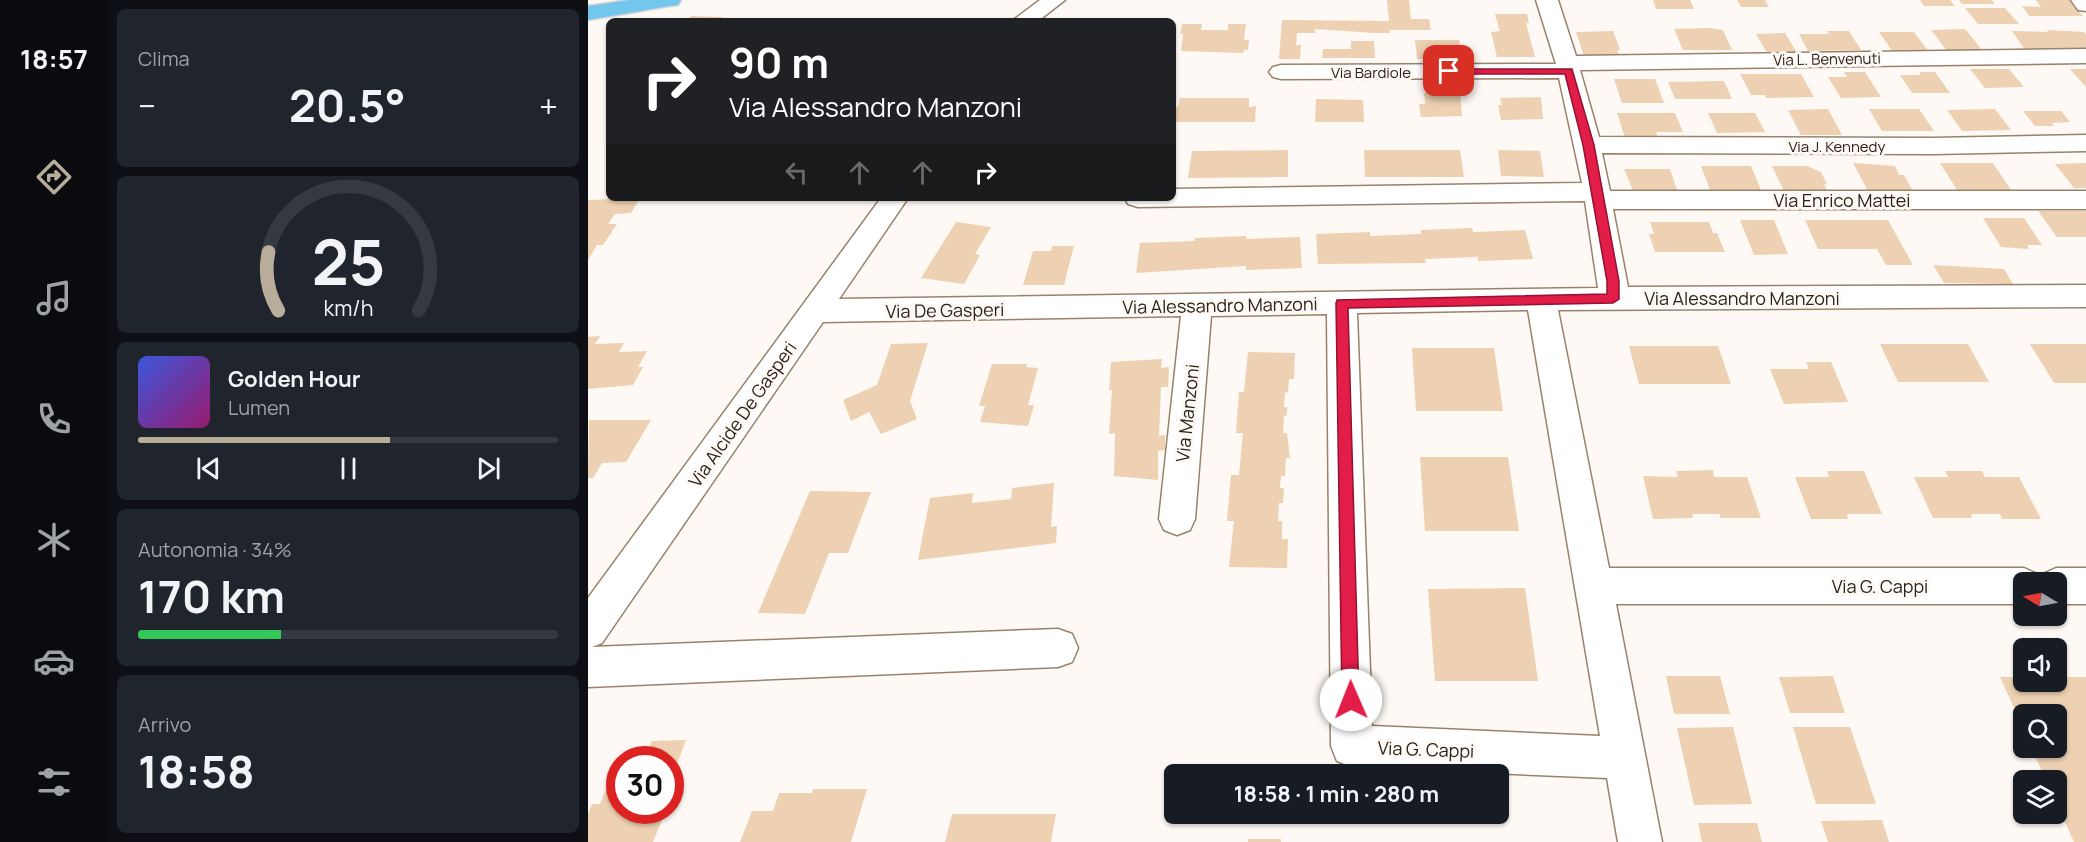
<!DOCTYPE html>
<html lang="it">
<meta charset="utf-8">
<style>
body{margin:0;font-family:Manrope,sans-serif;background:#20242c;color:#f1f3f6;height:100vh;display:flex;flex-direction:column;font-size:22px;white-space:nowrap}
*{box-sizing:border-box;margin:0}
p{font-size:20px;color:#9ea1a6}
.icon{flex:none;width:33px;height:33px;fill:none;stroke:currentColor;stroke-width:2;stroke-linecap:round;stroke-linejoin:round}
.map{position:relative;flex:1;overflow:hidden}
.drawer{display:flex;flex-direction:column;gap:9px;padding:9px;background:#0d0f14;width:480px}
.drawer>*{flex:none}
.top-card{position:absolute;left:18px;top:18px;width:570px;height:183px;border-radius:9px;box-shadow:0 2px 4px #0004;background:#202124;color:#fff;overflow:hidden}
.needle{width:39px;rotate:280deg}
.buttons{position:absolute;left:1425px;top:572px;display:grid;gap:12px}
.buttons a{display:grid;place-items:center;width:54px;height:54px;border-radius:9px;background:#171b24;box-shadow:0 2px 4px #0004;font-size:30px}
.speed{position:absolute;left:18px;top:746px;display:flex;gap:12px;font-size:30px;font-weight:700;text-align:center}
.speed>*{display:grid;place-content:center;width:78px;height:78px;border-radius:50%;background:#171b24;box-shadow:0 2px 4px #0004;line-height:1}
.speed .limit{border:9px solid #d22;background:#fff;color:#111}
.pin{position:absolute;display:grid;place-items:center;width:51px;height:51px;color:#fff;margin:-26px;border-radius:12px;box-shadow:0 3px 9px #0006}
.me{position:absolute;width:66px;margin:-33px;rotate:359deg;stroke-linejoin:round;filter:drop-shadow(0 0 4px #0008)}
.turn{display:flex;align-items:center;gap:21px;height:126px;padding:0 24px;font-size:27px}
.turn .icon{width:78px;height:78px;stroke-width:2.5}
.turn b{display:block;font-size:42px;line-height:51px}
.lanes{display:flex;align-items:center;height:57px;padding:0 24px;background:#0003;justify-content:center;gap:30px;direction:ltr}
.lanes .off{opacity:.35}
.big{font-size:45px;font-weight:700;line-height:1.1}
.drawer .tile{flex:1;display:flex;flex-direction:column;justify-content:center;gap:9px;min-width:0;padding:0 21px;border-radius:9px;background:#20242c}
.drawer .dial{align-items:center;gap:0}
.dial svg{height:156px;overflow:visible;fill:none;stroke:#363941;stroke-width:7;stroke-linecap:round;text-anchor:middle}
.dial text{fill:#f1f3f6;stroke:none}
.song{display:flex;align-items:center;gap:18px}
.cover{width:72px;height:72px;border-radius:9px;background:linear-gradient(135deg,hsl(230 70% 55%),hsl(320 70% 35%))}
.played{height:6px;border-radius:3px;background:linear-gradient(90deg,#b8ac9a 60%,#363941 60%)}
.keys{display:flex;justify-content:space-around;direction:ltr}
.heat{display:flex;justify-content:space-between;align-items:center;font-size:33px;direction:ltr}
.charge{height:9px;border-radius:4px;background:linear-gradient(90deg,#34c759 34%,#363941 0)}
.trip{position:absolute;left:576px;top:764px;width:345px;height:60px;border-radius:9px;background:#171b24;box-shadow:0 2px 4px #0004;font-weight:700;line-height:60px;text-align:center}
main{display:flex;flex:1;min-height:0}
.tab-bar{display:flex;flex-direction:column;width:108px;justify-content:space-around;align-items:center;background:#090b0e;color:#9ea1a6}
.tab-bar .icon{width:42px;height:42px}
.tab-bar .current{color:#b8ac9a}
.tab-bar b{font-size:27px;color:#f1f3f6}
.map>svg:first-child{display:block}
</style>
<main>
<nav class="tab-bar">
<b>18:57</b>
<svg class="icon current" aria-label="directions" viewBox="0 0 24 24"><path d="M12 3l9 9-9 9-9-9zM9 14v-3h6M13 9l2 2-2 2"/></svg>
<svg class="icon" aria-label="music" viewBox="0 0 24 24"><path d="M9 18V5l10-2v13"/><circle cx="6" cy="18" r="3"/><circle cx="16" cy="16" r="3"/></svg>
<svg class="icon" aria-label="phone" viewBox="0 0 24 24"><path d="M5 4h4l2 5-3 2q2 4 5 5l2-3 5 2v4C11 20 4 13 5 4z"/></svg>
<svg class="icon" aria-label="climate" viewBox="0 0 24 24"><path d="M12 3v18M4 7l16 10M4 17L20 7"/></svg>
<svg class="icon" aria-label="car" viewBox="0 0 24 24"><path d="M5 17H2v-5l4-1 3-4h7l3 4 3 1v5h-3M9 17h6M6 11h13"/><circle cx="7" cy="17" r="2"/><circle cx="17" cy="17" r="2"/></svg>
<svg class="icon" aria-label="filters" viewBox="0 0 24 24"><path d="M4 7h16M4 17h16"/><circle cx="9" cy="7" r="2"/><circle cx="15" cy="17" r="2"/></svg>
</nav>
<section class="drawer">
<div class="tile"><p>Clima</p>
<div class="heat"><a>−</a><b class="big">20.5°</b><a>+</a></div>
</div>
<div class="tile dial"><svg viewBox="0 0 100 80">
<path d="M14 69A42 42 0 1 1 86 69"/>
<path d="M14 69A42 42 0 0 1 9 39" stroke="#b8ac9a"/>
<text x="50" y="56" font-size="32" font-weight="700">25</text>
<text x="50" y="72" font-size="11">km/h</text>
</svg></div>
<div class="tile">
<div class="song"><i class="cover"></i><div><b>Golden Hour</b><p>Lumen</p></div></div>
<div class="played"></div>
<div class="keys"><svg class="icon" aria-label="previous" viewBox="0 0 24 24"><path d="M18 5L8 12l10 7zM5 5v14"/></svg><svg class="icon" aria-label="pause" viewBox="0 0 24 24"><path d="M8 5v14M16 5v14"/></svg><svg class="icon" aria-label="next" viewBox="0 0 24 24"><path d="M6 5l10 7-10 7zM19 5v14"/></svg></div>
</div>
<div class="tile"><p>Autonomia · 34%</p><b class="big">170 km</b><div class="charge"></div></div>
<div class="tile"><p>Arrivo</p><b class="big">18:58</b></div>
</section>
<div class="map">
<svg width="1498" height="842" viewBox="0 0 1498 842">
<rect width="100%" height="100%" fill="#fef9f4"/>
<path fill="#edd1b2" d="M799,0H821L823,19H841L843,30H802V33H786L727,29V33H709L708,45H713L712,59H691L694,20L801,21Z
M1065,0H1102L1106,9H1068Z
M1149,0H1177L1181,7H1153Z
M1332,0H1362L1367,6H1336Z
M1371,0H1404L1407,4H1374Z
M1448,0H1482L1495,16H1441L1434,6L1453,7Z
M1377,8H1417L1431,24H1390Z
M907,14H939L941,23H938L947,57H909L903,32L912,31Z
M103,16L135,17L132,21H99Z
M594,24H614L613,30H640V24H658L656,40H661L660,50H656L655,53L593,51L595,34H592Z
M1120,28L1135,30L1144,50H1095L1086,29Z
M1377,29L1395,51L1360,52L1343,30Z
M1459,30L1496,32L1498,35V50L1472,49L1474,52L1437,50L1424,31L1460,32Z
M1025,31L1032,50H1029L1031,55L996,56L988,32Z
M1239,31H1261L1273,50L1220,51L1211,34H1241Z
M1291,32H1326L1341,52H1305Z
M1197,33L1209,53H1179L1168,34Z
M827,40H871L874,55H866L867,61L829,59Z
M763,41H786L787,58H734L735,49H763Z
M1382,69H1421L1436,87L1397,88Z
M1482,69H1498V87Z
M1256,72H1277L1293,97L1253,98L1240,77H1259Z
M1331,72H1347L1362,93H1324L1312,75H1333Z
M1152,74H1213L1226,97L1178,98L1177,95H1163Z
M1026,79H1067L1076,103H1034Z
M1136,81L1144,99H1087L1080,82Z
M872,92L874,116L833,117L831,104H837L836,93Z
M953,97L955,119L913,120L910,105H914L912,98Z
M592,98H661V107L668,106L667,122H585V107H590Z
M728,99L775,100L776,122H727Z
M1240,109L1254,135H1213L1200,110Z
M1281,109H1331L1346,131H1294Z
M1407,109L1423,130L1374,131L1359,110Z
M1435,111H1473L1482,122L1464,123L1466,126H1447Z
M1029,113H1087L1095,132H1068L1070,138H1037Z
M1120,113H1167L1177,132L1129,133Z
M700,150V177L600,178L604,151Z
M776,150H872L876,177H777Z
M910,150L952,151L956,177L913,176Z
M1265,163L1307,166L1311,175H1316L1326,193H1281Z
M1352,163H1405L1425,193H1371Z
M1498,163V188H1486L1467,164Z
M1113,166H1163L1175,195H1124Z
M1184,166H1219L1233,172L1239,184H1236L1241,195H1198Z
M1036,169H1082L1090,193H1046Z
M52,198L43,213L27,214L20,224H29L15,245H9L0,260V200Z
M1450,211H1498V237H1469Z
M1395,218H1436L1454,245H1439L1441,249L1413,247Z
M1152,220H1186L1200,254L1166,255Z
M1217,220H1300L1325,265H1298L1289,249H1230Z
M368,222L403,227L387,254L392,255L376,284L333,278Z
M1062,222H1121L1125,233H1129L1137,252H1067L1061,234H1066Z
M884,228L885,232L937,230L945,259L890,261V257L837,259L838,263L730,264L728,234L782,232V236L833,234V230Z
M658,236V239L712,237L714,268L658,270V266L548,273L552,243L607,241V238Z
M464,246H486L476,285H435L445,251H463Z
M1345,265L1416,269L1425,284L1356,283Z
M12,336L7,344L36,343L31,352L59,351L50,367H55L45,385L0,389V337Z
M340,343L322,401L329,419L293,434L281,412L263,421L255,400L289,385L303,344Z
M1292,344H1380L1401,382H1310Z
M1442,344H1498V383H1466Z
M1041,346H1130L1143,384H1051Z
M824,348H906L915,411H828Z
M660,352L707,353L706,379H701L700,393L697,392L696,407H699V415L696,416L695,433H699L702,458H698L697,476H693L692,488H696L695,503H691L690,521H694V539H700L699,568L641,567L646,521H639L643,475H651L655,433H648L651,392H656Z
M574,359L573,368L581,367L580,387H573L571,436L577,435V450L570,451V480L526,476L527,433L521,434L524,390H521L523,362Z
M1218,362H1243L1260,402L1196,404L1182,369H1221Z
M404,364H439L438,367L450,368L440,405H446L440,426L392,422L397,406H391Z
M1,420H63L38,462L14,463L5,478H0Z
M832,457H920L931,531H837Z
M1125,470L1126,477H1159L1173,518H1133L1131,514H1104L1105,518L1065,519L1055,476L1090,477L1088,471Z
M1239,471H1276L1294,514H1259L1260,519H1223L1207,477H1241Z
M1357,471H1394L1397,477H1431L1453,519H1414L1412,514H1383L1384,518H1345L1326,477H1360Z
M466,483L463,527L469,526L468,543L330,560L342,498L385,493L384,503L423,499L424,488Z
M222,491L283,492L260,553H241L217,614L170,613Z
M937,588L950,681H847L840,589Z
M1078,676H1132L1142,714H1086Z
M1245,676L1257,713H1202L1191,677Z
M1412,677H1436V681H1468V677H1498V842H1486L1468,802V780H1458L1443,747H1468V714H1436V730Z
M1145,727L1164,804L1106,805L1089,728Z
M1205,727H1262L1288,804H1228Z
M98,740L83,780L82,759H32V810H78L65,842H0V814L4,804H12L32,756H58L64,741Z
M225,789H279L263,842H152L164,811H185L191,793H224Z
M364,814H468L463,842H357Z
M1294,820L1301,842H1240L1233,821Z
M1110,823H1169L1174,842H1114Z
M660,839H693V842H660Z"/>
<g fill="none" stroke-linecap="round" stroke-linejoin="round">
<defs>
<path id="minor" d="M452,0H477L450,21H424Z
M948,0H970L988,56L1498,49V63L992,70L1011,137L1345,138L1498,135V151L1345,154L1014,153L1022,191H1498V209H1025L1040,287L1498,285V307L970,310L1021,568H1436L1449,574L1452,580L1455,574L1468,568H1498V604H1468V582H1436V604H1028L1074,842H1030L1019,778L764,767L749,761L743,746L739,314L623,316L607,519L602,530L589,535L576,530L571,519L593,316L235,322L14,643L4,647L470,629L484,634L490,648L484,662L470,667L0,687V598L293,198H320L251,299L1010,288L997,201L550,207L540,204L537,198H585V189L994,183L971,78L693,79L685,77L681,72L685,67L693,65L968,64ZM940,310L1012,736L784,726L769,313Z
M1483,0H1498V11L1490,10Z"/>
<path id="major" d="M41,0H93L90,5L82,6L0,20V6Z"/>
</defs>
<use href="#minor" stroke="#98826a" stroke-width="3"/>
<use href="#major" stroke="#d9d7d6" stroke-width="3"/>
<use href="#minor" fill="#fff" fill-rule="evenodd"/>
<use href="#major" fill="#73c6ec" fill-rule="evenodd"/>
</g>
<path fill="#e11d48" stroke="#92132f" stroke-width="1.5" d="M857,69H984L1006,145L1031,281V299L1025,303L760,308L771,700L769,706L763,708L757,706L754,700L748,303L749,300L1019,294V281L995,145L977,74H861L856,71Z"/>
<g text-anchor="middle" dominant-baseline="central" stroke-width="6" stroke-linejoin="round" paint-order="stroke">
<g font-size="15" fill="#2b2219" stroke="#fef9f4">
<text transform="translate(1239 59) rotate(-1)">Via L. Benvenuti</text>
<text x="783" y="72">Via Bardiole</text>
<text x="1249" y="146">Via J. Kennedy</text>
</g>
<g font-size="18" fill="#2b2219" stroke="#fef9f4">
<text x="1254" y="200">Via Enrico Mattei</text>
<text x="1154" y="298">Via Alessandro Manzoni</text>
<text transform="translate(632 305) rotate(-1)">Via Alessandro Manzoni</text>
<text transform="translate(357 310) rotate(-1)">Via De Gasperi</text>
<text transform="translate(599 413) rotate(-84)">Via Manzoni</text>
<text transform="translate(154 414) rotate(-55)">Via Alcide De Gasperi</text>
<text x="1292" y="586">Via G. Cappi</text>
<text transform="translate(838 749) rotate(2)">Via G. Cappi</text>
</g>
</g>
</svg>
<div class="buttons">
<a><svg class="needle" viewBox="-14 -14 28 28"><path d="M0-13l5 13h-10z" fill="#e53935"/><path d="M0 13l5-13h-10z" fill="#9ea1a6"/></svg></a>
<a><svg class="icon" aria-label="sound" viewBox="0 0 24 24"><path d="M4 9h4l5-4v14l-5-4H4zM17 9q2 3 0 6"/></svg></a>
<a><svg class="icon" aria-label="search" viewBox="0 0 24 24"><circle cx="10" cy="10" r="6"/><path d="M15 15l6 6"/></svg></a>
<a><svg class="icon" aria-label="layers" viewBox="0 0 24 24"><path d="M12 4l9 5-9 5-9-5zM3 14l9 5 9-5"/></svg></a>
</div>
<div class="speed"><div class="limit">30</div></div>
<div class="pin" style="left:861px;top:71px;background:#d93025"><svg class="icon" aria-label="arrive" viewBox="0 0 24 24"><path d="M6 21V4h12l-3 4 3 4H6"/></svg></div>
<svg class="me" style="left:763px;top:700px" viewBox="-20 -20 40 40"><circle r="19" fill="#fff"/><path d="M0-13L10 11 0 6-10 11z" fill="#e11d48"/></svg>
<div class="trip">18:58 · 1 min · 280 m</div>
<div class="top-card">
<div class="turn"><svg class="icon" aria-label="right" viewBox="0 0 24 24"><path d="M7 20v-9h11M14 6l5 5-5 5"/></svg><div><b>90 m</b>Via Alessandro Manzoni</div></div>
<div class="lanes"><svg class="icon off" aria-label="left" viewBox="0 0 24 24"><path d="M17 20v-9H6M10 6l-5 5 5 5"/></svg><svg class="icon off" aria-label="ahead" viewBox="0 0 24 24"><path d="M12 20V5M6 11l6-6 6 6"/></svg><svg class="icon off" aria-label="ahead" viewBox="0 0 24 24"><path d="M12 20V5M6 11l6-6 6 6"/></svg><svg class="icon" aria-label="right" viewBox="0 0 24 24"><path d="M7 20v-9h11M14 6l5 5-5 5"/></svg></div>
</div>
</div>
</main>
